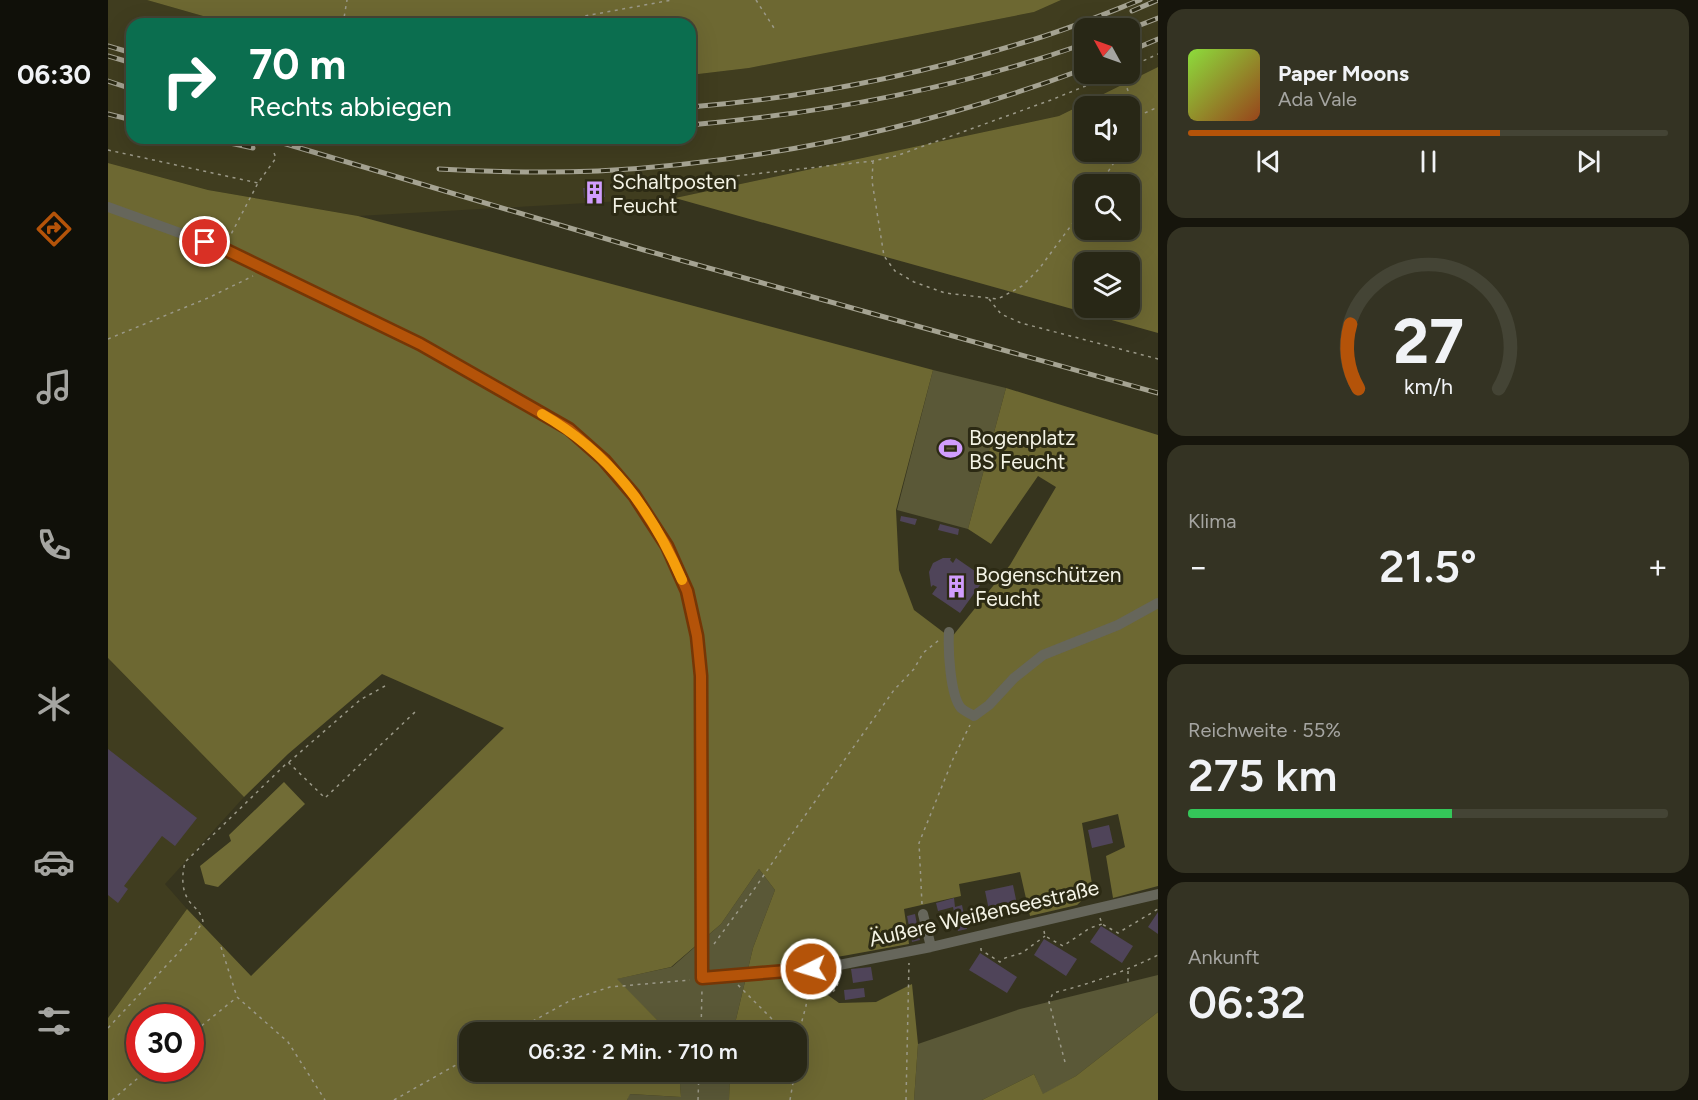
<!DOCTYPE html>
<html lang="de">
<meta charset="utf-8">
<style>
body{margin:0;font-family:Figtree,sans-serif;background:#343323;color:#f1f3f6;height:100vh;display:flex;flex-direction:column;font-size:22px;white-space:nowrap}
*{box-sizing:border-box;margin:0}
p{font-size:20px;color:#a5a5a1}
.icon{flex:none;width:33px;height:33px;fill:none;stroke:currentColor;stroke-width:2;stroke-linecap:round;stroke-linejoin:round}
.map{position:relative;flex:1;overflow:hidden}
.sheet{display:flex;flex-direction:column;gap:9px;padding:9px;background:#16150c;width:540px}
.sheet>*{flex:none}
.banner{position:absolute;left:18px;top:18px;width:570px;height:126px;border-radius:18px;box-shadow:0 6px 24px #0002,0 0 0 2px #444435;background:#0b6e4f;color:#fff;overflow:hidden}
.needle{width:39px;rotate:310deg}
.fabs{position:absolute;left:966px;top:18px;display:grid;gap:12px}
.fabs a{display:grid;place-items:center;width:66px;height:66px;border-radius:12px;background:#282716;box-shadow:0 6px 24px #0002,0 0 0 2px #444435;font-size:30px}
.speed{position:absolute;left:18px;top:1004px;display:flex;gap:12px;font-size:30px;font-weight:700;text-align:center}
.speed>*{display:grid;place-content:center;width:78px;height:78px;border-radius:50%;background:#282716;box-shadow:0 6px 24px #0002,0 0 0 2px #444435;line-height:1}
.speed .limit{border:9px solid #d22;background:#fff;color:#111}
.pin{position:absolute;display:grid;place-items:center;width:51px;height:51px;color:#fff;margin:-26px;border:3px solid #fff;border-radius:50%;box-shadow:0 2px 6px #0007}
.me{position:absolute;width:66px;margin:-33px;rotate:265deg;stroke-linejoin:round;filter:drop-shadow(0 0 4px #0008)}
.turn{display:flex;align-items:center;gap:21px;height:126px;padding:0 24px;font-size:27px}
.turn .icon{width:78px;height:78px;stroke-width:2.5}
.turn b{display:block;font-size:42px;line-height:51px}
.big{font-size:45px;font-weight:600;line-height:1.1}
.sheet .card{flex:1;display:flex;flex-direction:column;justify-content:center;gap:9px;min-width:0;padding:0 21px;border-radius:18px;background:#343323}
.sheet .dial{align-items:center;gap:0}
.dial svg{height:156px;overflow:visible;fill:none;stroke:#444435;stroke-width:7;stroke-linecap:round;text-anchor:middle}
.dial text{fill:#f1f3f6;stroke:none}
.song{display:flex;align-items:center;gap:18px}
.cover{width:72px;height:72px;border-radius:9px;background:linear-gradient(135deg,hsl(90 70% 55%),hsl(20 70% 35%))}
.played{height:6px;border-radius:3px;background:linear-gradient(90deg,#b45309 65%,#444435 65%)}
.keys{display:flex;justify-content:space-around;direction:ltr}
.heat{display:flex;justify-content:space-between;align-items:center;font-size:33px;direction:ltr}
.charge{height:9px;border-radius:4px;background:linear-gradient(90deg,#34c759 55%,#444435 0)}
.trip{position:absolute;left:351px;top:1022px;width:348px;height:60px;border-radius:18px;background:#282716;box-shadow:0 6px 24px #0002,0 0 0 2px #444435;font-weight:600;line-height:60px;text-align:center}
main{display:flex;flex:1;min-height:0}
.tabs{display:flex;flex-direction:column;width:108px;justify-content:space-around;align-items:center;background:#101009;color:#a5a5a1}
.tabs .icon{width:42px;height:42px}
.tabs .selected{color:#b45309}
.tabs b{font-size:27px;color:#f1f3f6}
.map>svg:first-child{display:block}
</style>
<main>
<nav class="tabs">
<b>06:30</b>
<svg class="icon selected" aria-label="directions" viewBox="0 0 24 24"><path d="M12 3l9 9-9 9-9-9zM9 14v-3h6M13 9l2 2-2 2"/></svg>
<svg class="icon" aria-label="music" viewBox="0 0 24 24"><path d="M9 18V5l10-2v13"/><circle cx="6" cy="18" r="3"/><circle cx="16" cy="16" r="3"/></svg>
<svg class="icon" aria-label="phone" viewBox="0 0 24 24"><path d="M5 4h4l2 5-3 2q2 4 5 5l2-3 5 2v4C11 20 4 13 5 4z"/></svg>
<svg class="icon" aria-label="climate" viewBox="0 0 24 24"><path d="M12 3v18M4 7l16 10M4 17L20 7"/></svg>
<svg class="icon" aria-label="car" viewBox="0 0 24 24"><path d="M5 17H2v-5l4-1 3-4h7l3 4 3 1v5h-3M9 17h6M6 11h13"/><circle cx="7" cy="17" r="2"/><circle cx="17" cy="17" r="2"/></svg>
<svg class="icon" aria-label="filters" viewBox="0 0 24 24"><path d="M4 7h16M4 17h16"/><circle cx="9" cy="7" r="2"/><circle cx="15" cy="17" r="2"/></svg>
</nav>
<div class="map">
<svg width="1050" height="1100" viewBox="0 0 1050 1100">
<rect width="100%" height="100%" fill="#36341e"/>
<path fill="#403d1f" fill-rule="evenodd" d="M0,0H39L123,24H24V138H582V75L641,68L926,12L953,0H1050V67L951,116L567,198L250,216L100,190L0,163ZM976,28H1022V74H976Z
M0,658L136,797L57,884L79,909L0,1018Z"/>
<path fill="#5a5837" d="M825,370L898,388L860,529L789,510Z
M651,869L667,890L645,948L625,1032H561L508,979L564,967L613,924Z
M1050,975V1012L968,1076L935,1095L926,1074L874,1100H806L810,1044L912,1009Z
M571,1071H622L621,1100H519L521,1094L573,1097Z"/>
<path fill="#6d6832" fill-rule="evenodd" d="M39,0H953L926,12L641,68L582,75V24H123Z
M1050,67V333L567,198L951,116ZM976,106H1022V152H976ZM976,184H1022V230H976ZM976,262H1022V308H976Z
M0,163L100,190L250,216L825,370L788,510L791,570L806,610L843,638L902,565L948,487L930,476L883,544L860,529L898,388L1050,435V886L1005,898L998,856L1017,847L1010,814L974,823L985,890L969,905L922,916L912,872L851,884L853,896L796,909L801,944L707,961L706,985L731,1003L768,1002L804,984L810,1044L806,1100H621L622,1071H688V1032H625L645,948L667,890L651,869L613,924L563,967L509,979L561,1032H362V1071H571L573,1097L522,1094L519,1100H0V1018L79,909L143,976L396,728L274,674L180,754L136,797L0,658ZM32,1017H82V1068H32Z
M1050,1012V1100H874L926,1074L935,1094L968,1076Z"/>
<path fill="#716c36" d="M176,782L197,804L110,887L97,884L92,866L123,841L121,835Z"/>
<path fill="#4f4459" d="M496,187L497,197L476,198L475,188Z
M793,516L809,519L807,525L792,521Z
M832,524L851,529L850,535L830,530Z
M835,558H843L842,560L845,563L848,558L877,578L852,613L824,594L829,587L825,585L823,587L821,572L825,563Z
M0,749L89,818L67,846L54,836L16,886L20,889L10,903L0,895Z
M1001,825L1005,843L984,848L980,830Z
M905,885L910,909L882,915L877,891Z
M846,898L847,907L854,905L859,929L850,931L845,907L830,911L828,903Z
M1050,912V934L1040,927Z
M807,914L812,940L804,942L799,916Z
M993,926L1025,946L1014,963L982,942Z
M936,939L969,959L958,976L926,955Z
M872,953L909,977L899,993L861,970Z
M763,967L765,980L745,983L743,969Z
M756,988L757,997L737,1000L736,990Z"/>
<g fill="none" stroke-linecap="round" stroke-linejoin="round">
<path stroke="#9b9988" stroke-width="1.5" stroke-dasharray="3 4.5" stroke-linecap="butt" d="M648,0L666,28
M235,24L239,0
M433,24L564,0
M1022,67L1050,54
M1014,74L1029,116L1022,138
M1030,116L1050,107
M0,150L150,183
M765,161L764,181L776,256L787,271L806,282L837,293L890,299L914,286L931,269L976,208
M992,184L1013,152
M517,188L765,161L788,156L943,100L1007,74
M120,240L150,183L168,158L166,153
M881,299L893,314L913,323L1050,359
M0,339L100,298L145,276
M181,762L252,700L277,686
M814,904L811,843L845,759L862,725
M992,918L994,924L1010,933L1050,909
M936,931L937,936L955,946L982,928L994,924
M606,944L647,888L691,824L786,690L806,669L815,653L831,640
M113,947L129,997L180,1042L217,1100
M873,948V950L892,962L897,958L914,953L937,936
M1020,971V982
M713,978V984L718,991L724,993L729,987L731,975
M630,985L677,1032
M0,1028L86,936L95,921C91,909 88,910 81,901C73,889 74,875 77,862L180,762L217,798L307,712
M405,1032L465,999L502,987L582,980
M593,1032L594,989
M82,1035L128,998
M688,1043L698,1006L702,978
M688,1048V1059
M957,1062L941,1002L945,993C982,984 1016,972 1050,955
M4,1100L42,1068
M286,1100L362,1057
M590,1100L591,1071
M682,1100L687,1071
M798,1100L801,963"/>
<path stroke="#66665b" stroke-width="10" d="M0,207L116,249L312,344L461,429L496,461L526,495L559,546L579,591L589,636L593,676L594,978L731,965L823,947L1050,894
M841,632C840,649 842,695 853,708C856,711 863,714 866,716L881,705L906,678L935,655L1010,625L1050,603
M815,914L823,947"/>
<defs>
<path id="rail" d="M1024,11L1050,0
M1022,29L1050,18
M0,46L24,53
M1022,51L1050,39
M0,56L24,63
M0,81L24,89
M582,107C696,98 807,76 917,42C956,31 994,15 1032,0
M0,114L24,120
M582,125C717,113 848,89 976,44
M99,138L145,148
M158,138L536,250L1050,393
M331,169C384,172 437,173 490,171C657,162 820,127 976,69"/>
</defs>
<use href="#rail" stroke="#a5a392" stroke-width="5"/>
<use href="#rail" stroke="#2c2a14" stroke-width="3" stroke-dasharray="9" stroke-linecap="butt"/>
</g>
<g fill="none" stroke-linecap="round" stroke-linejoin="round">
<defs>
<path id="route" d="M97,242L116,249L312,344L461,429L496,460L526,495L559,546L579,591L589,636L593,676L594,978L703,969"/>
</defs>
<use href="#route" stroke="#753606" stroke-width="15"/>
<use href="#route" stroke="#b45309" stroke-width="10"/>
<path stroke="#f59e0b" stroke-width="10" d="M434,414C502,453 543,509 574,580"/>
</g>
<defs>
<symbol id="building-bare" viewBox="-9 -9 18 18"><path d="M-4-6H4V6H1V3H-1V6H-4ZM-2.5-4.3h1.7v1.8h-1.7ZM.8-4.3h1.7v1.8H.8ZM-2.5-1h1.7V.8h-1.7ZM.8-1h1.7V.8H.8Z" fill="#d19dfe" stroke="#2c2a14" stroke-width="2.5" paint-order="stroke"/></symbol>
<symbol id="stadium-bare" viewBox="-9 -9 18 18"><path d="M0-5a6.5 5 0 1 0 0 10a6.5 5 0 1 0 0-10ZM-3.5-1.8h7v3.6h-7Z" fill="#d19dfe" stroke="#2c2a14" stroke-width="2.5" paint-order="stroke"/></symbol>
</defs>
<g fill-rule="evenodd">
<use href="#building-bare" x="470" y="176" width="33" height="33"/>
<use href="#stadium-bare" x="826" y="432" width="33" height="33"/>
<use href="#building-bare" x="832" y="570" width="33" height="33"/>
</g>
<g text-anchor="middle" dominant-baseline="central" stroke-width="6" stroke-linejoin="round" paint-order="stroke">
<g font-size="21" fill="#f4f3e5" stroke="#2c2a14" text-anchor="start">
<text x="504" y="181">Schaltposten<tspan x="504" dy="24">Feucht</tspan></text>
<text x="861" y="437">Bogenplatz<tspan x="861" dy="24">BS Feucht</tspan></text>
<text x="867" y="574">Bogenschützen<tspan x="867" dy="24">Feucht</tspan></text>
</g>
<g font-size="21" fill="#f4f3e5" stroke="#2c2a14">
<text transform="translate(876 913) rotate(-13)">Äußere Weißenseestraße</text>
</g>
</g>
</svg>
<div class="fabs">
<a><svg class="needle" viewBox="-14 -14 28 28"><path d="M0-13l5 13h-10z" fill="#e53935"/><path d="M0 13l5-13h-10z" fill="#a5a5a1"/></svg></a>
<a><svg class="icon" aria-label="sound" viewBox="0 0 24 24"><path d="M4 9h4l5-4v14l-5-4H4zM17 9q2 3 0 6"/></svg></a>
<a><svg class="icon" aria-label="search" viewBox="0 0 24 24"><circle cx="10" cy="10" r="6"/><path d="M15 15l6 6"/></svg></a>
<a><svg class="icon" aria-label="layers" viewBox="0 0 24 24"><path d="M12 4l9 5-9 5-9-5zM3 14l9 5 9-5"/></svg></a>
</div>
<div class="speed"><div class="limit">30</div></div>
<div class="pin" style="left:97px;top:242px;background:#d93025"><svg class="icon" aria-label="arrive" viewBox="0 0 24 24"><path d="M6 21V4h12l-3 4 3 4H6"/></svg></div>
<svg class="me" style="left:703px;top:969px" viewBox="-20 -20 40 40"><circle r="17" fill="#b45309" stroke="#fff" stroke-width="3"/><path d="M0-11L8 9 0 5-8 9z" fill="#fff"/></svg>
<div class="trip">06:32 · 2 Min. · 710 m</div>
<div class="banner">
<div class="turn"><svg class="icon" aria-label="right" viewBox="0 0 24 24"><path d="M7 20v-9h11M14 6l5 5-5 5"/></svg><div><b>70 m</b>Rechts abbiegen</div></div>
</div>
</div>
<section class="sheet">
<div class="card">
<div class="song"><i class="cover"></i><div><b>Paper Moons</b><p>Ada Vale</p></div></div>
<div class="played"></div>
<div class="keys"><svg class="icon" aria-label="previous" viewBox="0 0 24 24"><path d="M18 5L8 12l10 7zM5 5v14"/></svg><svg class="icon" aria-label="pause" viewBox="0 0 24 24"><path d="M8 5v14M16 5v14"/></svg><svg class="icon" aria-label="next" viewBox="0 0 24 24"><path d="M6 5l10 7-10 7zM19 5v14"/></svg></div>
</div>
<div class="card dial"><svg viewBox="0 0 100 80">
<path d="M14 69A42 42 0 1 1 86 69"/>
<path d="M14 69A42 42 0 0 1 10 36" stroke="#b45309"/>
<text x="50" y="56" font-size="32" font-weight="700">27</text>
<text x="50" y="72" font-size="11">km/h</text>
</svg></div>
<div class="card"><p>Klima</p>
<div class="heat"><a>−</a><b class="big">21.5°</b><a>+</a></div>
</div>
<div class="card"><p>Reichweite · 55%</p><b class="big">275 km</b><div class="charge"></div></div>
<div class="card"><p>Ankunft</p><b class="big">06:32</b></div>
</section>
</main>
